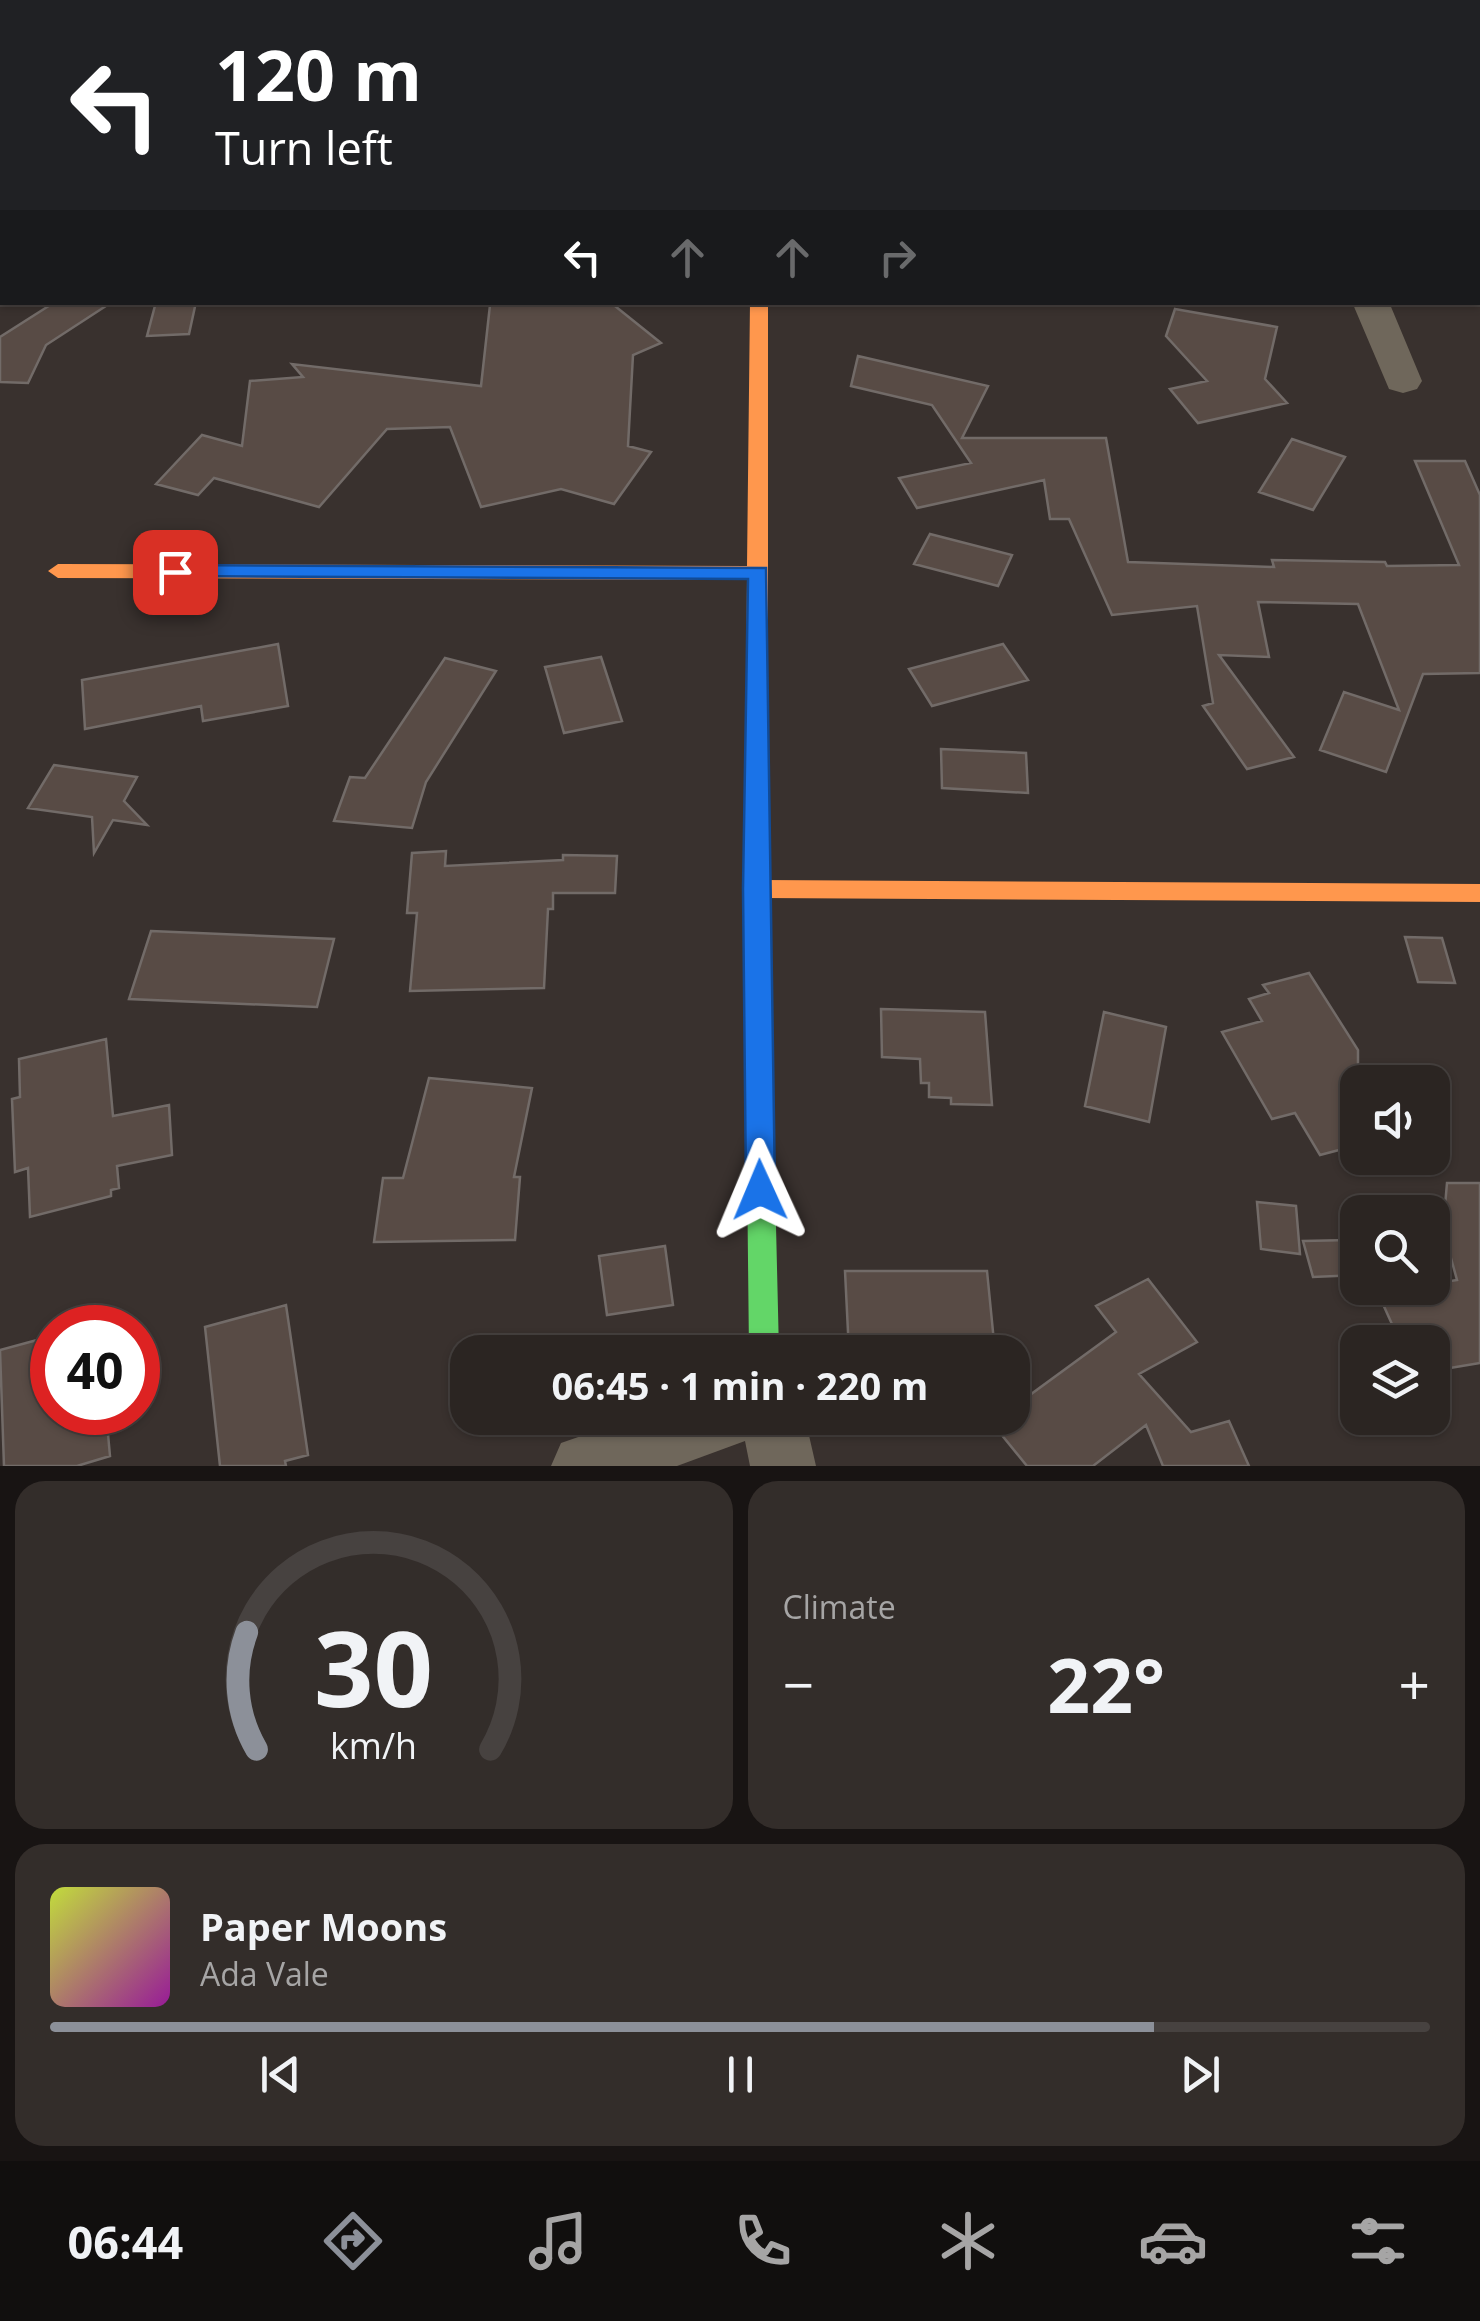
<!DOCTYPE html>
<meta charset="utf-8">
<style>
body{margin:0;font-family:"Open Sans",sans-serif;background:#332d2a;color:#f1f3f6;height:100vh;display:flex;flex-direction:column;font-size:38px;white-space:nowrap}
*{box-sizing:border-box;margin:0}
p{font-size:32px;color:#a6a5a5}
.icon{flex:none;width:55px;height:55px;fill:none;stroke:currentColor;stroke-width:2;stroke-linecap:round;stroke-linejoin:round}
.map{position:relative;height:1466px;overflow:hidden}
.details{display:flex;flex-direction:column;gap:15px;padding:15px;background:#181413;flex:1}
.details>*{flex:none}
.guide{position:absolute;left:0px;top:0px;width:1480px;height:305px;box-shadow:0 2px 8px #0004,0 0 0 2px #474240;background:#202124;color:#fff;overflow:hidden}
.buttons{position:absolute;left:1340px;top:1065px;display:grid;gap:20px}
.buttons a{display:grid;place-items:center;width:110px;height:110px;border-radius:20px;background:#2b2522;box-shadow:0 2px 8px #0004,0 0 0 2px #474240;font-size:50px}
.speed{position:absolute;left:30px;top:1305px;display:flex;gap:20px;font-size:50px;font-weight:700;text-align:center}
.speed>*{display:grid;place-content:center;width:130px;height:130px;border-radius:50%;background:#2b2522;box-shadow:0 2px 8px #0004,0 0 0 2px #474240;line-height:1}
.speed .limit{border:15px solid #d22;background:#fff;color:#111}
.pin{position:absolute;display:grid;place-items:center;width:85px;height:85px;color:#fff;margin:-42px;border-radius:20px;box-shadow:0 5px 15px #0006}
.me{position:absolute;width:110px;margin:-55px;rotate:359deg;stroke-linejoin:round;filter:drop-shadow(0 0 8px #0008)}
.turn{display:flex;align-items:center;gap:35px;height:210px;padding:0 50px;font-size:45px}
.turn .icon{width:130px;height:130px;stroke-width:2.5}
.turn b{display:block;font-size:70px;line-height:85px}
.lanes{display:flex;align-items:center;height:95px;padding:0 50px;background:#0003;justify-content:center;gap:50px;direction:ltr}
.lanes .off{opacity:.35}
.big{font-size:75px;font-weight:700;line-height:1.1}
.details .card{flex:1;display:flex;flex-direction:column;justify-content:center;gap:15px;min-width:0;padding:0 35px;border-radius:30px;background:#332d2a}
.details .dial{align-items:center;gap:0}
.dial svg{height:260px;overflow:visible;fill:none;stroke:#474240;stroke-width:7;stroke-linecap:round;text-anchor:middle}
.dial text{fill:#f1f3f6;stroke:none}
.song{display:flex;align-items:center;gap:30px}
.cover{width:120px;height:120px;border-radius:15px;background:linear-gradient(135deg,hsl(70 70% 55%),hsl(300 70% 35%))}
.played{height:10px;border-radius:5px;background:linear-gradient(90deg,#8c9099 80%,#474240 80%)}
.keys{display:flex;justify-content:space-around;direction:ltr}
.heat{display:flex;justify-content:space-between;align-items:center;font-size:55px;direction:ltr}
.details .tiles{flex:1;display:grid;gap:15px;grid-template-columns:1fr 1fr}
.card:last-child{grid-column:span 2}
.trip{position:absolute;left:450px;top:1335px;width:580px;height:100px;border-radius:30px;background:#2b2522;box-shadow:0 2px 8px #0004,0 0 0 2px #474240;font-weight:700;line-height:100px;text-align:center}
.dock{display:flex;height:160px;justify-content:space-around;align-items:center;background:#110f0e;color:#a6a5a5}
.dock .icon{width:70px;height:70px}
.dock .on{color:#8c9099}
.dock b{font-size:45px;color:#f1f3f6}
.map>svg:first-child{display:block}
</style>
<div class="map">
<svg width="1480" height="1466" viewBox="0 0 1480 1466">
<rect width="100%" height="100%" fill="#39312e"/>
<path fill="#584b45" stroke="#726b68" stroke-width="2.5" d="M55,302H112L46,345L28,383L0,382V337Z
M156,302H196L189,334L147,336Z
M547,302H610L661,343L633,355L628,446L651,452L614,504L561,489L481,507L450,427L387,429L319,507L214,478L198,495L156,484L202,435L242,446L250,381L303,377L292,364L481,386L490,305Z
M1175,309L1277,327L1265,379L1287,403L1198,423L1170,389L1207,381L1166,336Z
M858,356L988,386L962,438H1106L1128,562L1274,567L1272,560L1385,562L1387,566L1459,565L1415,461H1465L1480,495V673L1423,674L1386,772L1320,750L1344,692L1399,710L1358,604L1258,602L1269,657L1219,655L1294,757L1247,769L1203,706L1213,703L1197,606L1112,615L1069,519H1050L1044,480L917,508L899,478L971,463L932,405L851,386Z
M1292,439L1345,457L1313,510L1259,492Z
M930,534L1012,555L998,586L914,564Z
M278,644L288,706L203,721L201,706L85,729L82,680Z
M1003,644L1028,680L932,706L909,669Z
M601,657L622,721L564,733L545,667Z
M445,658L496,671L426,782L412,828L334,821L350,777L365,778Z
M941,749L1026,753L1028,793L942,788Z
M54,765L137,777L124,801L147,825L113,820L94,853L92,817L28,808Z
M446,851L445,866L563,860V855L617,856L615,893H553V909H548L544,988L410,991L417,913H407L412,853Z
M151,931L334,939L317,1007L129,999Z
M1405,937L1442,938L1455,983L1418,982Z
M1309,973L1358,1050V1145L1320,1155L1295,1113L1272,1119L1222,1032L1262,1021L1249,999L1269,993L1263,985Z
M881,1009L985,1012L992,1105L951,1104V1098L929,1097V1083H921L920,1059L882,1057Z
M1104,1012L1166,1027L1149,1122L1085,1106Z
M106,1039L113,1116L169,1105L172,1155L117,1166L119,1188L111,1190V1196L30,1217L28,1168L15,1172L12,1099L20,1097L19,1059Z
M429,1078L532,1088L514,1177H520L515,1240L374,1242L383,1178H403Z
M1447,1183H1480V1363L1432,1371V1342H1400L1378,1293L1432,1288V1284L1457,1280L1443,1229Z
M1257,1202L1296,1206L1300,1254L1261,1249Z
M1350,1240L1358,1275L1313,1277L1303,1241Z
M665,1246L673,1305L607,1315L599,1256Z
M845,1271H987L995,1352H849Z
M1148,1279L1197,1342L1139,1374L1191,1432L1229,1421L1249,1466H1163L1146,1425L1093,1466H1027L992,1423L1000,1418H1012V1408L1116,1332L1096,1306Z
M286,1305L308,1455L285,1461L286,1466H220L205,1327Z
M52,1336V1412H106L110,1456L77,1466H4L0,1350Z"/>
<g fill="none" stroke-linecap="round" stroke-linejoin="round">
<path fill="#6f675b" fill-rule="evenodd" d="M984,0H1014V2H984Z
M1352,302H1389L1422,381L1417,389L1403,393L1389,389Z
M633,1418H805L816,1466H750L745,1441L677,1466H551L561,1443Z"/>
<path fill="#63d668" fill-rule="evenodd" d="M1146,0H1383L1145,2Z
M757,683L768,691V889L779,1352H749L744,889L746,691Z"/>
<path fill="#ff974d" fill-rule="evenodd" d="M750,302H768V691L765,696L757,699L746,691L747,580L58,578L48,571L58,564L747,566Z
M756,880L1480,884V902L756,898L747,896L744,889L747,882Z"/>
<path fill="#b3261e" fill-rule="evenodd" d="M182,0H322L323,2H184Z"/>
</g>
<path fill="#1a73e8" stroke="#114b97" stroke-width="2.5" d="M175,565L766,568L775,1190L770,1199L760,1202L751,1199L746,1190L743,889L748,579L167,576L164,572L167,567Z"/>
</svg>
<div class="buttons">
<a><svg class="icon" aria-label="sound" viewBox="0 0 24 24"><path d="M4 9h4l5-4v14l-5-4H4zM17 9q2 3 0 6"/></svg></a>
<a><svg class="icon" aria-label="search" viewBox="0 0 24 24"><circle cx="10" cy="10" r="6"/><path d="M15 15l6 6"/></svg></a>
<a><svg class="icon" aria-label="layers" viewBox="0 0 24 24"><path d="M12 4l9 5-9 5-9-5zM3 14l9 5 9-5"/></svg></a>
</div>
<div class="speed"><div class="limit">40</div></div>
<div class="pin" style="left:175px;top:572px;background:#d93025"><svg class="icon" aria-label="arrive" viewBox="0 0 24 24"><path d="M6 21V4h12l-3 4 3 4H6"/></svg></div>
<svg class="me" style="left:760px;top:1190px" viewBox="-20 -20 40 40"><path d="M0-17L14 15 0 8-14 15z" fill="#1a73e8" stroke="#fff" stroke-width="4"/></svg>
<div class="trip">06:45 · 1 min · 220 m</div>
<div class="guide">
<div class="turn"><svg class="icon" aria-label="left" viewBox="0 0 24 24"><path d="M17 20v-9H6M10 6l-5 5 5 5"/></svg><div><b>120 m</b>Turn left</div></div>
<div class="lanes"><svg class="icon" aria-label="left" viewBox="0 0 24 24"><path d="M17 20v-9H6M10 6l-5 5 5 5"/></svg><svg class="icon off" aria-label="ahead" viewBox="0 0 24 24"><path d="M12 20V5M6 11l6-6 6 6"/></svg><svg class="icon off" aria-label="ahead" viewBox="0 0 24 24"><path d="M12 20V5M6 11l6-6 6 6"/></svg><svg class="icon off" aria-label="right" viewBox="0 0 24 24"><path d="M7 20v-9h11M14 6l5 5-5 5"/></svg></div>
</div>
</div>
<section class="details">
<div class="tiles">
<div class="card dial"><svg viewBox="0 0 100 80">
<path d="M14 69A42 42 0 1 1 86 69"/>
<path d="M14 69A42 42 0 0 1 11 33" stroke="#8c9099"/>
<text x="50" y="56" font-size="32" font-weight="700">30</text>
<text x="50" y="72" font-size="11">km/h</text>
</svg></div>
<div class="card"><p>Climate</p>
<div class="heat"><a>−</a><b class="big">22°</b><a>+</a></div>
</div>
<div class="card">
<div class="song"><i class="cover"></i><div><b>Paper Moons</b><p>Ada Vale</p></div></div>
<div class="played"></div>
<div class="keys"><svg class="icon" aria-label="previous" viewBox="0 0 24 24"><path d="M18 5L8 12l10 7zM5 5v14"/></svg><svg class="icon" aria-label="pause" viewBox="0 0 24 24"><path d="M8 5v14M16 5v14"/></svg><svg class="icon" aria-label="next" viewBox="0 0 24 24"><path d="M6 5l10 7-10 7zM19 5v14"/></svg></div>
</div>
</div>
</section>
<nav class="dock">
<b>06:44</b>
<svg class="icon on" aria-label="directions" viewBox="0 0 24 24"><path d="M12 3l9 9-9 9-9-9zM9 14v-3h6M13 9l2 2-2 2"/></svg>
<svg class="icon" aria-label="music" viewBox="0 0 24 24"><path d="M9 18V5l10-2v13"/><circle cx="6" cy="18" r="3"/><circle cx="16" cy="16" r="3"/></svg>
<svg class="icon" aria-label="phone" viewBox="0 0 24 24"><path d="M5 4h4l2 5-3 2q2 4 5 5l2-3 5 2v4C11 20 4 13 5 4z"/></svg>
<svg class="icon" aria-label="climate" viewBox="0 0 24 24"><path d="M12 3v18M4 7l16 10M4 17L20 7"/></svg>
<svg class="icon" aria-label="car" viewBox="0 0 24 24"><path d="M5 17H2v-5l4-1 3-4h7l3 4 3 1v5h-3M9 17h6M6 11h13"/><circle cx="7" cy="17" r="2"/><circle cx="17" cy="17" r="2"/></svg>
<svg class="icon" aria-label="filters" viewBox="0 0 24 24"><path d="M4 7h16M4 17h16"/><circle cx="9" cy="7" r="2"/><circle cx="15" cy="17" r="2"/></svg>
</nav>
